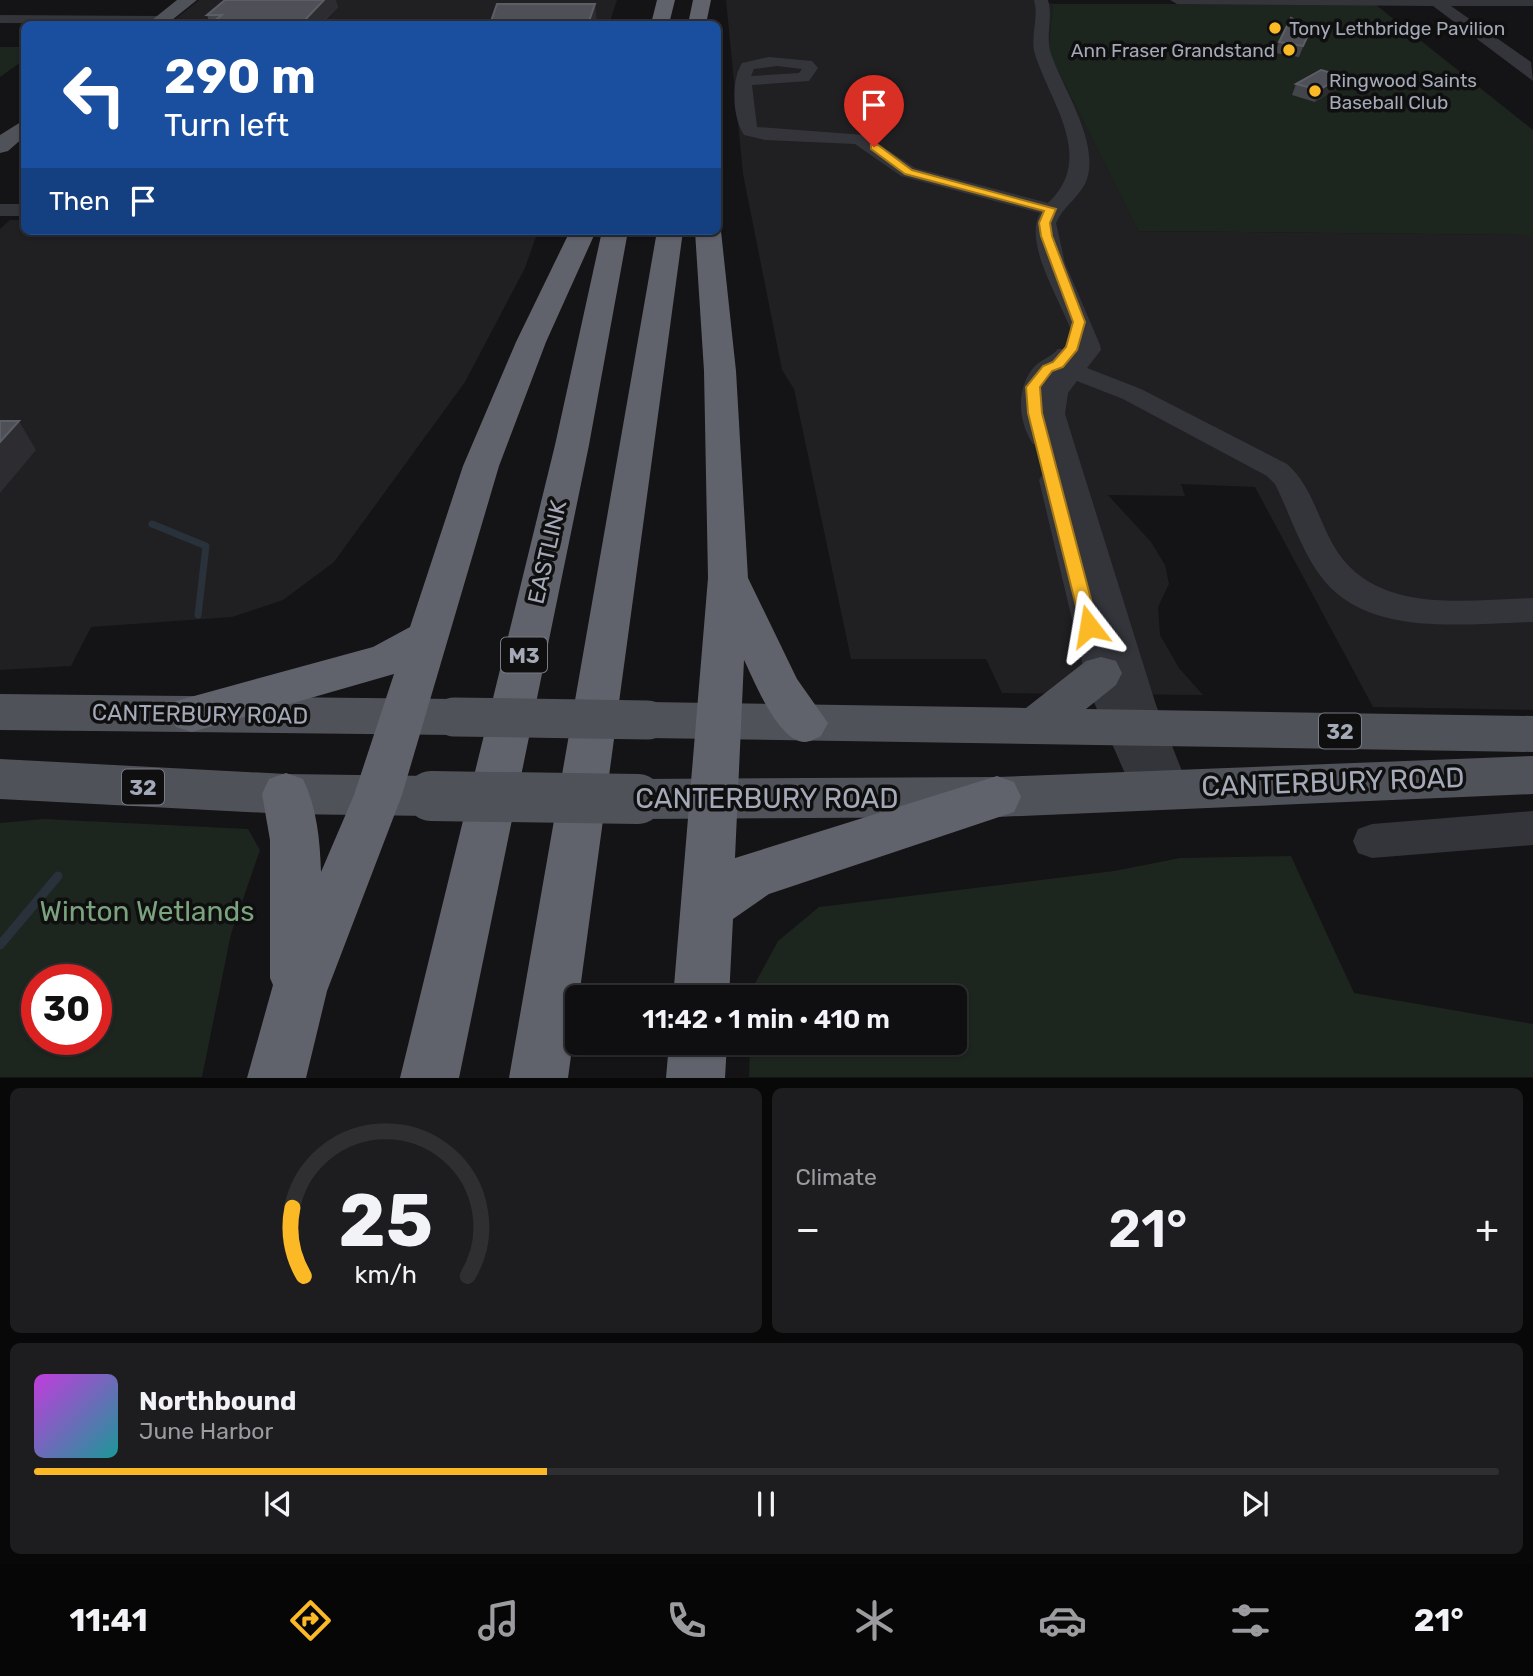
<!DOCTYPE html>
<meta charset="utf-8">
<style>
body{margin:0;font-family:Rubik,sans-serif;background:#1d1c1e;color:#f1f3f6;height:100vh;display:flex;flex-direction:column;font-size:26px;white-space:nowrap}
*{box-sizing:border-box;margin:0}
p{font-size:23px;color:#9b9c9f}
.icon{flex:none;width:38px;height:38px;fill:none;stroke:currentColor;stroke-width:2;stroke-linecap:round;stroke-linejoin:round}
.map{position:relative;height:1078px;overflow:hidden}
.sheet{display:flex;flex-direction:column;gap:10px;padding:10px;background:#080809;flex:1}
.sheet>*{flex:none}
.banner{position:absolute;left:21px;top:21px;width:700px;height:214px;border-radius:10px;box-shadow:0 2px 5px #0004,0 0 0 2px #2f2e30;background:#1a4fa0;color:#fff;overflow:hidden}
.speed{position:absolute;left:21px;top:964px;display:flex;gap:14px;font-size:35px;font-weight:700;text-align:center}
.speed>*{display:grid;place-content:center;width:91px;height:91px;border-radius:50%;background:#0f0e10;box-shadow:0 2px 5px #0004,0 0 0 2px #2f2e30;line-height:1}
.speed .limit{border:10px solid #d22;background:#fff;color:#111}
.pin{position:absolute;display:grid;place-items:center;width:60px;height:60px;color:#fff;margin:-72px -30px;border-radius:50% 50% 50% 0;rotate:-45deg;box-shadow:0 0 7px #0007}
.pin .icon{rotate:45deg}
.me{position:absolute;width:77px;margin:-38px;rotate:346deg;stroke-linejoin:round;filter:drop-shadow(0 0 5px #0008)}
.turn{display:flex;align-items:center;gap:24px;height:147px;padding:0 28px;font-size:32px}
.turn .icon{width:91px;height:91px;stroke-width:2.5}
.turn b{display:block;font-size:49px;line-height:60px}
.then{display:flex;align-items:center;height:66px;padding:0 28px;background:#0003;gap:14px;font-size:26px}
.big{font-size:52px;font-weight:600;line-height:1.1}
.sheet .widget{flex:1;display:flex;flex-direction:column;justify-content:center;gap:10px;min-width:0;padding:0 24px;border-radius:10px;background:#1d1c1e}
.sheet .dial{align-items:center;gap:0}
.dial svg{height:182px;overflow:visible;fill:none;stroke:#2f2e30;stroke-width:7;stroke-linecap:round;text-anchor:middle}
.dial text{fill:#f1f3f6;stroke:none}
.song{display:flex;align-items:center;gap:21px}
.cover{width:84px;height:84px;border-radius:10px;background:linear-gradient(135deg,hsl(290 70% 55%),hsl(180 70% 35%))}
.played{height:7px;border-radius:4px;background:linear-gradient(90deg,#fbb926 35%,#2f2e30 35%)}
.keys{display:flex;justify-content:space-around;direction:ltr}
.heat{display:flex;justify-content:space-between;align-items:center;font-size:38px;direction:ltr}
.sheet .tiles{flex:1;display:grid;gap:10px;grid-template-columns:1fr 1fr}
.widget:last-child{grid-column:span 2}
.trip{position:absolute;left:565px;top:985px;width:402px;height:70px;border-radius:10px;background:#0f0e10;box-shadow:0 2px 5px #0004,0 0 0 2px #2f2e30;font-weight:600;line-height:70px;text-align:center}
.tabs{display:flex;height:112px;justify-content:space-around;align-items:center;background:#060606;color:#9b9c9f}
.tabs .icon{width:49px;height:49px}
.tabs .active{color:#fbb926}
.tabs b{font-size:32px;color:#f1f3f6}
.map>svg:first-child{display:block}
</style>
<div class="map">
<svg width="1533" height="1078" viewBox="0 0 1533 1078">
<rect width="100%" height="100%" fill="#141315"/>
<path fill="#201f22" d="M199,0H617L609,24H169Z
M726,0H1034L1053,4L1048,51L1138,231L1533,235V710L1373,707L1255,487L1181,484L1185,496L1108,495L1151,542L1165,565L1169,584L1158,607L1160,635L1179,668L1203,695L1002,693L986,659H851L794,389L782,370L743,174Z
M10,220H24V231H538L525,268L465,382L334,562L283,600L232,617L91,627L71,666L0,670V229Z"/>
<path fill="#1d251f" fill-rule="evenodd" d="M1053,4H1375L1533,130V235L1138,231L1048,51Z
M0,47H24V60L0,77Z
M44,819L248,829L260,850L231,934L202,1077H0V823ZM37,980H96V1040H37Z
M1291,856L1354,993L1533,1024V1077H749L750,1043H956V998L753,997V987L778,941L819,907L1114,871L1180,858Z"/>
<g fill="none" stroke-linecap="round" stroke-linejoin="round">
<path stroke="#29323a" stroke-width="7" d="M152,524L206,546L198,615"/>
<path stroke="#29323a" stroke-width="9" d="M0,945L58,876"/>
<path fill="#34353b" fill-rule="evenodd" d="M1034,0H1048C1053,17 1046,33 1050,51C1062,88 1103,146 1085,184C1077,199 1062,208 1056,223L1065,263L1100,345L1101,350L1087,368L1141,389L1287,464C1310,484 1318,517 1332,543C1372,616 1463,600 1533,598V622C1470,623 1380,637 1331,588C1304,561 1292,518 1275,484L1267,476L1123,399L1077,381L1068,393L1065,414L1156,705L1189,789L1183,800C1169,806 1151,807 1137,801L1089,691L1039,480L1043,474L1055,471L1048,445L1033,444C1017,420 1016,385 1036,365C1043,359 1051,357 1058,349H1077C1070,312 1021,248 1040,213L901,176L855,144L765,140L744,135C732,117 731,80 742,63L769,57L812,61L818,68L809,81L752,85L757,127L865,135L915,168L1048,203C1097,157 1049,102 1034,51C1031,33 1039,17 1034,0ZM777,66L802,69L799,73L751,76L754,69Z
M1170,0H1533V6H1451L1531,62L1533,81L1433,6L1177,4Z
M0,15L162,16L169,20L162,24L0,23Z
M0,204H24V216H0Z
M1533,811V845L1372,858L1358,853L1353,841L1358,829L1372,824Z"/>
<path fill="#50525a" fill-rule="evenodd" d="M177,0H197L167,24H147Z
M24,120V137L8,151L0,153V135Z
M1101,657L1116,661L1122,673L1116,685L1086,709L1533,716V752L648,738L633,733L626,720L633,707L648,702L1026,708L1086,661Z
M0,694L454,699L469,705L476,717L469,729L454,735L0,730Z
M1533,756V794L997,817L638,819L622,813L615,799L622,785L638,779L997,777Z
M0,759L286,774L431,776L447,782L454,796L447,810L431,816L286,814L0,799Z"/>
<path fill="#60636c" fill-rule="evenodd" d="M657,0H675L669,24H651Z
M693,0H711L706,24H688Z
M718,225L721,231L736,371L748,578L797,679L828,723L821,736C817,738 810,742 805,742C778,742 754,680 744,660L735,858L997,776L1014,782L1021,797L1014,812L769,894L733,919L729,998H673L708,578L704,371L695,231H718Z
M570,231H596L546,342L499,466L402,795L327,991L306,1078H247L273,985L270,978V840L262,794L269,779L286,773L303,779C317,808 320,840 321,872L354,795L394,674L192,732L176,727L169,714L176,701L373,647L410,627L463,466L516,342Z
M602,231H628L589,445L459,1078H400L555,445Z
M657,231H683L568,1078H509Z
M669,1043H727L725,1078H666Z"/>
<path stroke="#50525a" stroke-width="39" d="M454,717L648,720"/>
<path stroke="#50525a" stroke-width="50" d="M431,796L638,799"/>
</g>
<path fill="#44454b" d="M338,7L321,24H210L207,15Z
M1311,29L1299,57L1275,53L1279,42Z
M1296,84L1338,88L1315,102L1292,95Z"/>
<path fill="#2d2d31" d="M324,0H336L338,7L320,24H301Z
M595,4L597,24H588Z
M1311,29L1307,39L1299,57L1303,46Z
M1342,76L1338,88L1315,102L1319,90Z
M19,421L36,450L0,493V442Z"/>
<path fill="#4f5057" stroke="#5c5e66" stroke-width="2" d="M225,0H324L301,24H367H210L222,15H207Z
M497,4H595L588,24H490Z
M1291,18L1311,29L1303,46L1279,42Z
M1321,70L1342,76L1319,90L1296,84Z
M0,421H19L0,442Z"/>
<path fill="#fbb926" stroke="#a37819" stroke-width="2" d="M871,145H878L912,170L1056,209L1050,223L1052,236L1085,322L1077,350L1063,367L1052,371L1040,387L1042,413L1098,626L1095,630L1089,632L1081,626L1028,413L1026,387L1043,366L1053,362L1066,347L1073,322L1041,236L1039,223L1044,211L905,174L871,149Z"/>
<g fill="#fbb926" stroke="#0f0f10" stroke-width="2.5">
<circle cx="1275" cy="28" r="7"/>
<circle cx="1289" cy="50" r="7"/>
<circle cx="1315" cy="91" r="7"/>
</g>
<g text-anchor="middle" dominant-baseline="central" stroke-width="7" stroke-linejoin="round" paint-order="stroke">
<g font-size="19" fill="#a4a9b7" stroke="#0f0f10" text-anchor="start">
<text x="1289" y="28">Tony Lethbridge Pavilion</text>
<text x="1275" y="50" text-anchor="end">Ann Fraser Grandstand</text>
<text x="1329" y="80">Ringwood Saints<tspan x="1329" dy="22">Baseball Club</tspan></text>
</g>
<g fill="#0f0f10" stroke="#777b85" stroke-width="2">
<rect x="501" y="637.5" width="46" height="35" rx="5"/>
<rect x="1319" y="713.5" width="42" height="35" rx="5"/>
<rect x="122" y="769.5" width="42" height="35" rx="5"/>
</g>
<g font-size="21" font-weight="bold" fill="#a4a9b7">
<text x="524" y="655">M3</text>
<text x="1340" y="731">32</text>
<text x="143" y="787">32</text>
</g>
<g font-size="23" fill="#a4a9b7" stroke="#0f0f10">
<text transform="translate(547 552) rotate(-77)">EASTLINK</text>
<text transform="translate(200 714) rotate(1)">CANTERBURY ROAD</text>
</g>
<g font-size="28" fill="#a4a9b7" stroke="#0f0f10">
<text transform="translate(1333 782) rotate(-2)">CANTERBURY ROAD</text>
<text x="767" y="798">CANTERBURY ROAD</text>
</g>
<g font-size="28" fill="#7aa37e" stroke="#0f0f10">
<text x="147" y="911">Winton Wetlands</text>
</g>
</g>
</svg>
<div class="speed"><div class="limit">30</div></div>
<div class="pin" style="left:874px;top:147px;background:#d93025"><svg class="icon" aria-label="arrive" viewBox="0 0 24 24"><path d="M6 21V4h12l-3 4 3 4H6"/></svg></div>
<svg class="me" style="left:1089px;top:626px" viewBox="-20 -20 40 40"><path d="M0-17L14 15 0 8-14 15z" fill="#fbb926" stroke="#fff" stroke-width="4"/></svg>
<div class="trip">11:42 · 1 min · 410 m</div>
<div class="banner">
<div class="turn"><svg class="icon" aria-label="left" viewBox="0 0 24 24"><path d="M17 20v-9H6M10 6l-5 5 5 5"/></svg><div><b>290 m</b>Turn left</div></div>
<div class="then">Then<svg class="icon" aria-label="arrive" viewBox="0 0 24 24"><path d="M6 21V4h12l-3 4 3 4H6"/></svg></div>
</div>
</div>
<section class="sheet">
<div class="tiles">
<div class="widget dial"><svg viewBox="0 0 100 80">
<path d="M14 69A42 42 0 1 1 86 69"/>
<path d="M14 69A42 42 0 0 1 9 39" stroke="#fbb926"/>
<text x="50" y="56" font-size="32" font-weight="700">25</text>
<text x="50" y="72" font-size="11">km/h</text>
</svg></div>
<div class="widget"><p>Climate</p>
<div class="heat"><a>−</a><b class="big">21°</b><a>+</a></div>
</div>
<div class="widget">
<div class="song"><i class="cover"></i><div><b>Northbound</b><p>June Harbor</p></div></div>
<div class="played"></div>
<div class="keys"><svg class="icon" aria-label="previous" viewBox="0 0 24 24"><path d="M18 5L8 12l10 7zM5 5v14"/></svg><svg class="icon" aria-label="pause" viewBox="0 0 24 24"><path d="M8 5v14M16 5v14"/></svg><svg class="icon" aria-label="next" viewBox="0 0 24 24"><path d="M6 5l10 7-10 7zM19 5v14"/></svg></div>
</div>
</div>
</section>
<nav class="tabs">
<b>11:41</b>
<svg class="icon active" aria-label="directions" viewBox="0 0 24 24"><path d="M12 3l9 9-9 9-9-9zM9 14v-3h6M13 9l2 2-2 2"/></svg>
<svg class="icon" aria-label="music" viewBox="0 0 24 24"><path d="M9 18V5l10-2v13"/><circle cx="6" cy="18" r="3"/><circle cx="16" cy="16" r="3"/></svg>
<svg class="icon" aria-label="phone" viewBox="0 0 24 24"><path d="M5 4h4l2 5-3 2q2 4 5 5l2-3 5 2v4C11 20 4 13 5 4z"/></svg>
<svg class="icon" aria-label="climate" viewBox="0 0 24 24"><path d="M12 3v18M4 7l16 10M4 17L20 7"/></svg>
<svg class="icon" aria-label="car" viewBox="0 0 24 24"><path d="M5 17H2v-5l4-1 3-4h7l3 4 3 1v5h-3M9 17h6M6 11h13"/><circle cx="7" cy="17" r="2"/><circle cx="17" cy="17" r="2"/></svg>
<svg class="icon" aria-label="filters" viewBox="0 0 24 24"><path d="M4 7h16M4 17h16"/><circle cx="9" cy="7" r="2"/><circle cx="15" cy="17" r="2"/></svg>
<b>21°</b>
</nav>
